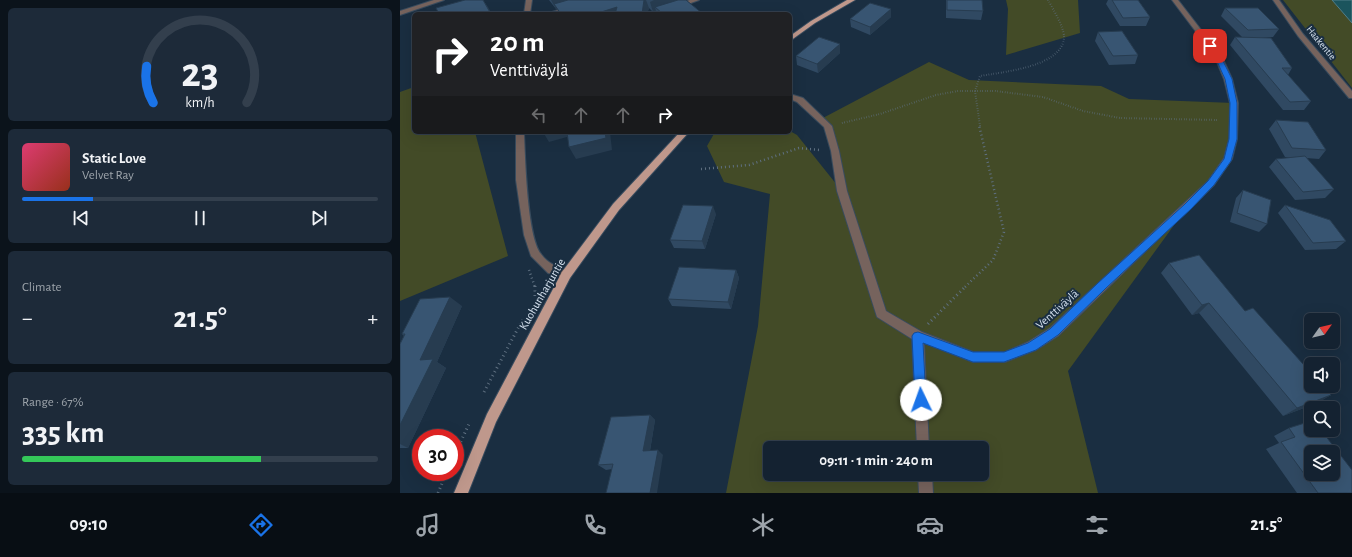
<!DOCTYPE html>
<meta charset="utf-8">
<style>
body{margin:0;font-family:"Alegreya Sans",sans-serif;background:#1d2a39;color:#f1f3f6;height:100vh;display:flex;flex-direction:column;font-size:15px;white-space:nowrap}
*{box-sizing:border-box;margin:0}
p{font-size:13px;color:#9da4ab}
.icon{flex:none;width:22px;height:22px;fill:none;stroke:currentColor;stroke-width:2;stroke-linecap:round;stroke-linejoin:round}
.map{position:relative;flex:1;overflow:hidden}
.drawer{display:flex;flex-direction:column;gap:8px;padding:8px;background:#0b131b;width:400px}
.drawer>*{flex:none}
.hud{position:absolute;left:12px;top:12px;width:380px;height:122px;border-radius:6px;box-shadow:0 4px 16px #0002,0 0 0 1px #333f4d;background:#202124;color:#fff;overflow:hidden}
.needle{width:26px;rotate:56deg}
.controls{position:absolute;left:904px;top:313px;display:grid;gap:8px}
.controls a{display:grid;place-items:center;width:36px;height:36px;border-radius:6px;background:#142231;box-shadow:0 4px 16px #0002,0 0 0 1px #333f4d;font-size:20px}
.speed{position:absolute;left:12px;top:429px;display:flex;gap:8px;font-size:20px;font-weight:700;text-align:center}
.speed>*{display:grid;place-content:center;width:52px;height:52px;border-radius:50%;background:#142231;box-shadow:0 4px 16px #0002,0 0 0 1px #333f4d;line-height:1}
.speed .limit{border:6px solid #d22;background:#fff;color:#111}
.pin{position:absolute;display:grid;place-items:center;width:34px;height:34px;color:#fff;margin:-17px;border-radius:8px;box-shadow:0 2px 6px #0006}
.me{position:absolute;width:44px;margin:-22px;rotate:357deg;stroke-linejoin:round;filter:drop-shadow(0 0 3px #0008)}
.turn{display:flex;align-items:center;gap:14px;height:84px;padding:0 12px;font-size:18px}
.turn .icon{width:52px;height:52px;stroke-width:2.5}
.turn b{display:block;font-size:28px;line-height:34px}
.lanes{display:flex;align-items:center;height:38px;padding:0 12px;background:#0003;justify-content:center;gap:20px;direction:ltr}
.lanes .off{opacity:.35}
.big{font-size:30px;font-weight:600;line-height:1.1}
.drawer .tile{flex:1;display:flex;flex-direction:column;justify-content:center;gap:6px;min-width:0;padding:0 14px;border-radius:6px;background:#1d2a39}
.drawer .dial{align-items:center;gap:0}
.dial svg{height:104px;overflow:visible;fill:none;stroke:#333f4d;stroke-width:7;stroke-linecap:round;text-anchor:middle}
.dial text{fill:#f1f3f6;stroke:none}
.song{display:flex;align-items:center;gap:12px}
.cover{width:48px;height:48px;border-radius:6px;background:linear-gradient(135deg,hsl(340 70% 55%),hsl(10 70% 35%))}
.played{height:4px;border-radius:2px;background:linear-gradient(90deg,#1a73e8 20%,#333f4d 20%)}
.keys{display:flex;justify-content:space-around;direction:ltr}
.heat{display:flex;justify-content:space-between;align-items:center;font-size:22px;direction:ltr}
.charge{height:6px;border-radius:3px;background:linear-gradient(90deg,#34c759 67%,#333f4d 0)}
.trip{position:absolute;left:363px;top:441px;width:226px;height:40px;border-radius:6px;background:#142231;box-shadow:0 4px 16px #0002,0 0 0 1px #333f4d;font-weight:600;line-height:40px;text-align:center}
.dock{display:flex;height:64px;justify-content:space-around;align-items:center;background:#080e14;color:#9da4ab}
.dock .icon{width:28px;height:28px}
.dock .active{color:#1a73e8}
.dock b{font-size:18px;color:#f1f3f6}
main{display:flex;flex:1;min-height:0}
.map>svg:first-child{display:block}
</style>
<main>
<section class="drawer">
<div class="tile dial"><svg viewBox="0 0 100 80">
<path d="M14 69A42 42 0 1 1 86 69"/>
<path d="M14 69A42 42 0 0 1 9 41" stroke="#1a73e8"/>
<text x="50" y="56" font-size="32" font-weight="700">23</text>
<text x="50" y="72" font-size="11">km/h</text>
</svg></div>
<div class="tile">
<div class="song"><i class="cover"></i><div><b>Static Love</b><p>Velvet Ray</p></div></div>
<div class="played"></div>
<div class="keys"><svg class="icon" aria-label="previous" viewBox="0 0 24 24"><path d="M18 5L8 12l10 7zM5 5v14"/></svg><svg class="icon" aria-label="pause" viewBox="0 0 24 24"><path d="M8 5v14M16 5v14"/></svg><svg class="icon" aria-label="next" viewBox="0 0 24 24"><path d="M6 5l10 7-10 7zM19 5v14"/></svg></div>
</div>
<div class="tile"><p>Climate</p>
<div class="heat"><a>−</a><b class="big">21.5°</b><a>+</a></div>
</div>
<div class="tile"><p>Range · 67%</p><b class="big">335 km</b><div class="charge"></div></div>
</section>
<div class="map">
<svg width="952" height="493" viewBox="0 0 952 493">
<rect width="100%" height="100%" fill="#1a2e41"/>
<path fill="#434b27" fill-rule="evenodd" d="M606,0H678L680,33L606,55L608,9Z
M883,0H932L952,23V88Z
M529,62L569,80L701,86L729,99L834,103L828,159L788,206L668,371L698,493H326L358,326L370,194L324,182L307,146L315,132H390V131L397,135L441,190L435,151L421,119ZM370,448H582V474H370Z
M14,87V132H75L108,256L0,301V92Z"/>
<path fill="#1b545d" stroke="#537f89" d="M932,0H952V23Z"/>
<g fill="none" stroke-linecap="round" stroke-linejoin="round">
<defs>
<path id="minor" d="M34,0H44L0,15V11Z
M126,0H132L130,14H124Z
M189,0H199L156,14H146Z
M290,0H299L261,14H251Z
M772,0H778L822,57L832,79L838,103L837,139L832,159L814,185L658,336L636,350L605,362H573L524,343L529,448H517L512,339L477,317L437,191L431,151L424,127L397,102L390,99V94L403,98L432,126L439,151L447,191L486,311L522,332L573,352H605L628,342L650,328L808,181L824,158L829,139L830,103L824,79L815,57Z
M873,0H879L903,34L952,91V98H949L898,36Z
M116,132H124C125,156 127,237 141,254C148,264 159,268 170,272L171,275L170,278L166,279L148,273L131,256L124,235L116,180Z
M518,474H532L533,493H519Z"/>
<path id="major" d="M447,0H455L415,23L390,41V36L411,21Z
M280,132H289L219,210L170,278L96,422L68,493H54L87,414L162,272L213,204Z"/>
</defs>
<use href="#minor" stroke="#384b5d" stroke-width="2"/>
<use href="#major" stroke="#384b5d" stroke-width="2"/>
<path stroke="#5f7081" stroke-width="2" stroke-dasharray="0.5 2" stroke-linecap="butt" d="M442,123L480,114L536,95L558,91H595L643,97L683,111L720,118L819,120
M580,126L575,91L580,76C602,72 663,67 664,37C664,27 653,9 648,0"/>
<path stroke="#5f7081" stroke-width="2.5" stroke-dasharray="1 3" stroke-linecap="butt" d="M301,169L349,165L399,148L420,150
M129,270L135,287
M565,287L593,260L604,232L579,125"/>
<path stroke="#5f7081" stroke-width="3" stroke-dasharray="1 3.5" stroke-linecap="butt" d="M135,286V297
M528,324L566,286
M84,392L123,319
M55,454L69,424
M38,493L47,472"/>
<use href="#minor" fill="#76635d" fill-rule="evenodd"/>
<use href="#major" fill="#bf988c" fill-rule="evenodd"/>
</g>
<path fill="#304962" d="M149,0H286L303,14H257L256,11L253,12L249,8L247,14H159L157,9H156Z
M546,0H582L583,11L581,20L546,18Z
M708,0H738L750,17L746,26H720L706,4Z
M825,8L879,29L873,37L861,38L892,68L888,75L911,101L904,110H883L830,45L835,37H842L821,16Z
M491,17L470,35L451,27L450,19Z
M698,32L738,55L735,64L709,65L695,41Z
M440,53L418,73L397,65L396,56Z
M876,120L926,150L919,159L906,158L934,189L925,198L895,200L869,167L876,159L894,157H885L869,129Z
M843,190L867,224L859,232L830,222L836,198Z
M885,205L946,241L936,249L905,250L878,213Z
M316,214L305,249L274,248L270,240Z
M769,263L845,311L931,395L917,403L883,416L799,313L792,315L761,273Z
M336,270L339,278L331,309L272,306L268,299Z
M62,306L37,362L46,368L8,448H0V344L4,336L2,334Z
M250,415L255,420L250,451L263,455L212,469L206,470L198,465Z
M889,428L952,493H897L866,449L879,443L874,436Z"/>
<path fill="#273c50" d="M83,0L88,7L92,14H89Z
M151,0H184L154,4L157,9H156Z
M244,0H246L249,8L247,14H242Z
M254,0H280L255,7L256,11L253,12L250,2Z
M217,7L220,14H195Z
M491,9V17L470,35V27Z
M440,44V53L418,73L417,64Z
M143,132H172L174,135L149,142Z
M205,132H210L212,150L176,159L169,147Z
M313,206L316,214L305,249L302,241Z
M336,270L339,278L331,309L328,302Z
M50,297L62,306L37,362L46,368L8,448L0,444V425L20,360Z
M809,303L799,313L792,315L802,305Z
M931,395L917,403L883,416L897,408Z
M250,415L255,420L249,456L243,451Z
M258,450L263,455L257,493H250Z"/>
<path fill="#385572" stroke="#273c50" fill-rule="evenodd" d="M65,0H83L91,14H39L36,8Z
M168,0H244L242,14H215L217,7L195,14H161L154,4Z
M278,0H286L303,14H263L255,7Z
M547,0H582L583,11L547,10Z
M712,0H738L750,17L723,18Z
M470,3L491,9L470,27L450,19Z
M825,8H858L879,29L848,30Z
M722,31L738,55L713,56L698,32Z
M419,37L440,44L417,64L396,56Z
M835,37L871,38L892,68H882L911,101L890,102Z
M876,120L908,122L926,150L892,148Z
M167,132H205L206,138L169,147Z
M905,156L934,189L903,192L876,159Z
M843,190L871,200L867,224L837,213Z
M283,205L313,206L302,241L270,240Z
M885,205L930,220L946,241L913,243Z
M799,255L845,311L853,308L911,373V386H923L931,395L897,408L809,303L802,305L769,263Z
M279,267L336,270L328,302L268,299Z
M50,297L20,360L33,359L0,425V344L5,334H2L20,299Z
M250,415L243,451L258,450L250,493H206L213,464L198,465L211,417Z
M911,421V430H921L952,470V493H918L881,442L895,437L889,428ZM911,452H933V474H911Z"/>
<path fill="#1a73e8" stroke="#114b97" d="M810,44L813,45L821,57L832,79L837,103V139L831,161L814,185L791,209L705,289L658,335L636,350L604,362H573L523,343L526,400L525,404L521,406L517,404L515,400L512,336L514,333L518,332L573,352H604L628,343L650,329L698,283L785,204L808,181L824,159L829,139L830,103L825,79L815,57L807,46Z"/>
<g text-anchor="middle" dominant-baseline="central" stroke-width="4" stroke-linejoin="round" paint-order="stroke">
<g font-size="10" fill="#d6e2ef" stroke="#1a2e41">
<text transform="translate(921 43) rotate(51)">Haakentie</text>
</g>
<g font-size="12" fill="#d6e2ef" stroke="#1a2e41">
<text transform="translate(142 294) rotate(-60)">Kuohunharjuntie</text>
<text transform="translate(657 309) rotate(-42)">Venttiväylä</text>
</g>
</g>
</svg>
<div class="controls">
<a><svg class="needle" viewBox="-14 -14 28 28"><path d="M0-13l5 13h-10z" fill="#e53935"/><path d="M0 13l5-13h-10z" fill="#9da4ab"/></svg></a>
<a><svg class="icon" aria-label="sound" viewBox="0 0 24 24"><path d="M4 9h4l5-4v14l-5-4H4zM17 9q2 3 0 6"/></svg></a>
<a><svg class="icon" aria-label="search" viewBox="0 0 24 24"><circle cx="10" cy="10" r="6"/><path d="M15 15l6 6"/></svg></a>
<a><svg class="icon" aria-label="layers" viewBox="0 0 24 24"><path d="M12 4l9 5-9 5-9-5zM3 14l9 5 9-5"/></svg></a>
</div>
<div class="speed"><div class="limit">30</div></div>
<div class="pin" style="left:810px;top:46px;background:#d93025"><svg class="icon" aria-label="arrive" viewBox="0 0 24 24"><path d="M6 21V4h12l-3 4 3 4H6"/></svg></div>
<svg class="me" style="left:521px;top:400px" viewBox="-20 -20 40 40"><circle r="19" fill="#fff"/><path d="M0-13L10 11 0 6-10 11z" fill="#1a73e8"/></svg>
<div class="trip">09:11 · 1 min · 240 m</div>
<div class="hud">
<div class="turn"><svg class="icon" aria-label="right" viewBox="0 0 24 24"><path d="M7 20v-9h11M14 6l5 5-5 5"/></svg><div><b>20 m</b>Venttiväylä</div></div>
<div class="lanes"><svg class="icon off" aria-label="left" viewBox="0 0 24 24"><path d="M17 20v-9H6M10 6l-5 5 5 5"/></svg><svg class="icon off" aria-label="ahead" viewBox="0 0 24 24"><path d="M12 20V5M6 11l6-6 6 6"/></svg><svg class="icon off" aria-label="ahead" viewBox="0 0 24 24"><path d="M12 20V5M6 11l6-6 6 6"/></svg><svg class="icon" aria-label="right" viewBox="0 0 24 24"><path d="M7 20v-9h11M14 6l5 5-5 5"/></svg></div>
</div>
</div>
</main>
<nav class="dock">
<b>09:10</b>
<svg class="icon active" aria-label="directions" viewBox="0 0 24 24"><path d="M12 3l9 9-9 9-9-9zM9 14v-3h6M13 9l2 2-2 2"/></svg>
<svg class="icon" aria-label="music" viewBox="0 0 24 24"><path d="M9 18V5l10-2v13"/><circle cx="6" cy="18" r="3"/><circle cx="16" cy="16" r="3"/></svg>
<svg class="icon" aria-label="phone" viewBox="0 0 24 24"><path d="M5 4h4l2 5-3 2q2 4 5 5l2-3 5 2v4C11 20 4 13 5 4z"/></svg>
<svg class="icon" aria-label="climate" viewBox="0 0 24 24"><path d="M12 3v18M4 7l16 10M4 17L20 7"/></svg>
<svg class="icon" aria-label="car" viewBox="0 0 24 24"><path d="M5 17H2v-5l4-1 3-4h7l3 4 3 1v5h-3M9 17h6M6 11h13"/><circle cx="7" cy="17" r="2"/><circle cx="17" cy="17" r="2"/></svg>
<svg class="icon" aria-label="filters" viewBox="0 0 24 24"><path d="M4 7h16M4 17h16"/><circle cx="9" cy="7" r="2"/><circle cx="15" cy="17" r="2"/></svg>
<b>21.5°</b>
</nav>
